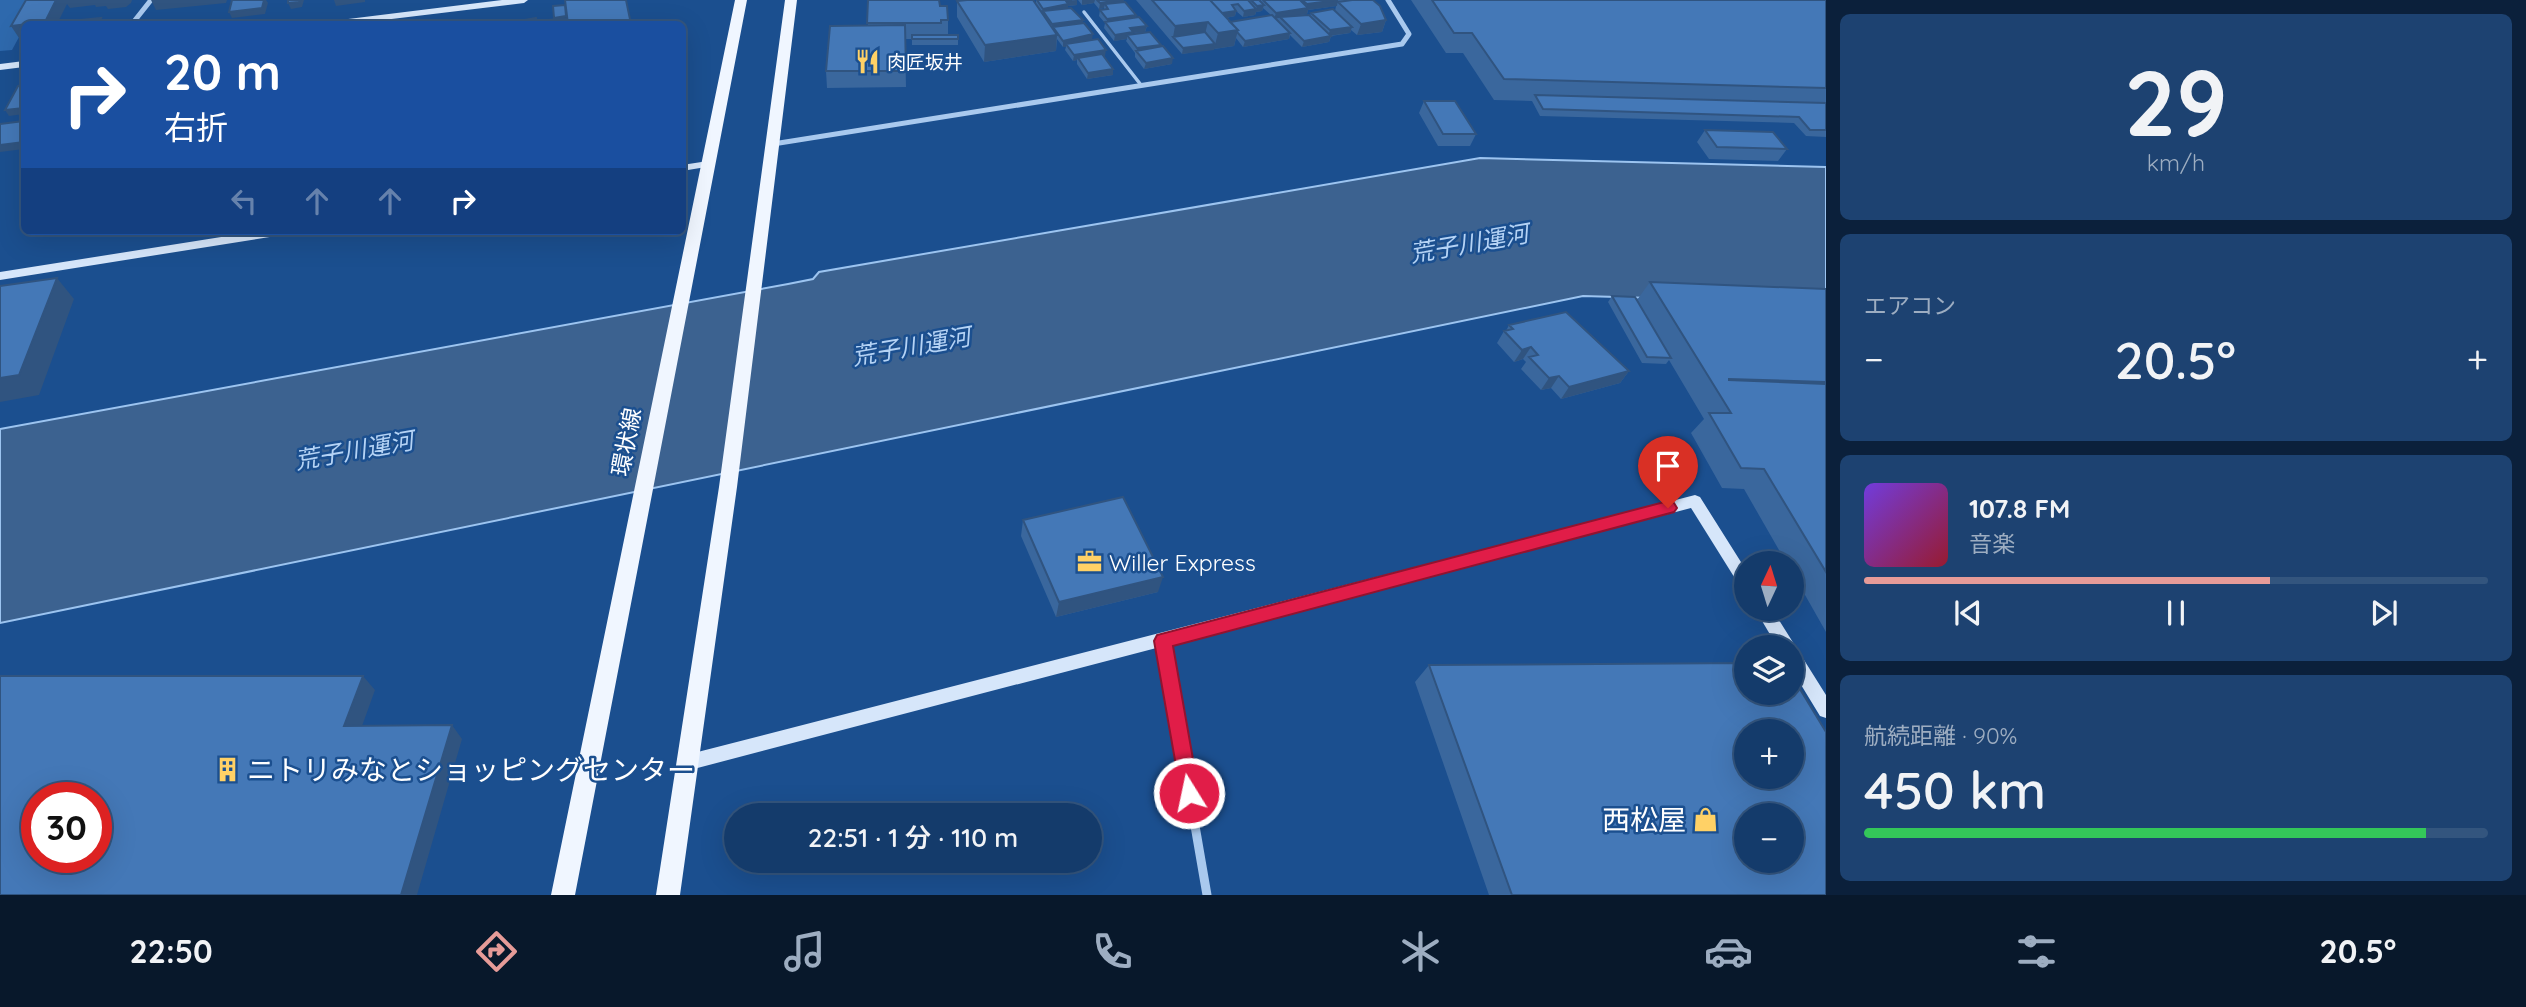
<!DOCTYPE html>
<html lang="ja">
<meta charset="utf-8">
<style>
body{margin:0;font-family:Quicksand,"Noto Sans JP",sans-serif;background:#1d4271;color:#f1f3f6;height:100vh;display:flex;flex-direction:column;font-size:26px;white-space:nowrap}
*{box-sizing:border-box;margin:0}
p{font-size:23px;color:#9dadc1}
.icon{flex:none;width:38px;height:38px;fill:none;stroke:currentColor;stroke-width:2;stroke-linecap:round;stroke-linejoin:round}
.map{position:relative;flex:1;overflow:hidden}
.drawer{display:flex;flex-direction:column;gap:14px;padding:14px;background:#0b203b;width:700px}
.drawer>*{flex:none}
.top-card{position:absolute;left:21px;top:21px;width:665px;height:214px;border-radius:10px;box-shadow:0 7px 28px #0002,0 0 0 2px #33557e;background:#1a4fa0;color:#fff;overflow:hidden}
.needle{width:46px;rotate:4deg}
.buttons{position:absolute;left:1734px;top:551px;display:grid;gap:14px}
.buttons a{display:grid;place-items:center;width:70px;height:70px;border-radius:50%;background:#143b6b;box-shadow:0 7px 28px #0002,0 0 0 2px #33557e;font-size:35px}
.speed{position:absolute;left:21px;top:782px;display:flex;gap:14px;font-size:35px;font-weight:700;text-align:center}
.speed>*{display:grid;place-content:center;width:91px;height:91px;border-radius:50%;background:#143b6b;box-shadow:0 7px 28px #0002,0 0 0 2px #33557e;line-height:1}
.speed .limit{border:10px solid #d22;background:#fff;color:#111}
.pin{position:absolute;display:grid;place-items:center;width:60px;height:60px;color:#fff;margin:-72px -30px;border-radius:50% 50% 50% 0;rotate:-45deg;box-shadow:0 0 7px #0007}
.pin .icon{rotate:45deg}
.me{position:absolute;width:77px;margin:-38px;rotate:350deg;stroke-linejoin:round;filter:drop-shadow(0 0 5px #0008)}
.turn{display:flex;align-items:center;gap:24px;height:147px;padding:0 28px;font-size:32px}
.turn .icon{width:91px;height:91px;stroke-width:2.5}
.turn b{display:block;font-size:49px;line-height:60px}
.lanes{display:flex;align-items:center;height:66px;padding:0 28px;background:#0003;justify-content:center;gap:35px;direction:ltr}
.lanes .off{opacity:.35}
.big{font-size:52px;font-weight:600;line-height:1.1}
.drawer .card{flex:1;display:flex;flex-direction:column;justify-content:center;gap:10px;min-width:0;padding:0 24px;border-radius:10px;background:#1d4271}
.drawer .dial{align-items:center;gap:0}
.dial b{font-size:91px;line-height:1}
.song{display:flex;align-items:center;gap:21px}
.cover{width:84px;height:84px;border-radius:10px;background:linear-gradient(135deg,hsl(260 70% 55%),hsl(350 70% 35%))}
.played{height:7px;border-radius:4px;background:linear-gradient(90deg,#e69b98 65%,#33557e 65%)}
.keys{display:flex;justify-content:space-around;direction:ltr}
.heat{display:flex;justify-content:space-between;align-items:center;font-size:38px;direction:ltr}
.charge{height:10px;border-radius:5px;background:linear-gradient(90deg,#34c759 90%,#33557e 0)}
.trip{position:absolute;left:724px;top:803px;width:378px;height:70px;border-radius:35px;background:#143b6b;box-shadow:0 7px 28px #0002,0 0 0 2px #33557e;font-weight:600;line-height:70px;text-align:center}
.tabs{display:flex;height:112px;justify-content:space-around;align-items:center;background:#08182b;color:#9dadc1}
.tabs .icon{width:49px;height:49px}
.tabs .active{color:#e69b98}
.tabs b{font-size:32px;color:#f1f3f6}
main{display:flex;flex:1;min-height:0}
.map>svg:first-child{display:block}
</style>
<main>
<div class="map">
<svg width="1826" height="895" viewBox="0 0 1826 895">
<rect width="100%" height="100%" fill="#1b4f8f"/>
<path fill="#2e69ad" d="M0,0H39L12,50L0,51Z"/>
<path fill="#3c6290" stroke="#9cc4f0" stroke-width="2" d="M1480,158L1826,167V303L1583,296L0,623V429L788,284L813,279L819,272Z"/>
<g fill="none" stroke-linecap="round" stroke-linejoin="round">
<path stroke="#a9c9ee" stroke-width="3.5" d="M1084,12L1141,85"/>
<path stroke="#a9c9ee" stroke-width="5" d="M132,24L151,0
M773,144L1402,44L1409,34L1388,0"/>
<path stroke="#a9c9ee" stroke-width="9" d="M1163,641L1207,895"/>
<path fill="#d6e6fa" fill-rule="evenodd" d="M502,0H528L524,3L350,24H327L332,21Z
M24,61V67L0,70V64Z
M708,161L713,164L712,166L682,171V165Z
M259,231H288L282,235L0,280V272Z
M1695,495L1700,497L1746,570V589L1741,588L1691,508L686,771L680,769L677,763L680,757L686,755Z
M1755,609H1772L1826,695V718L1820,716L1792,670V648H1778Z"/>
<path fill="#f0f6ff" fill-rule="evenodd" d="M735,0H747L575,895H551Z
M785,0H797L737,487L680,895H656L719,487Z"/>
</g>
<path fill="#3a679d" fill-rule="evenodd" d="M868,0L940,6L948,20V35H958V45H912V39H905L906,87L827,88L826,71L868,25Z
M967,0H1034H1033L1036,4V0H1077V5L1068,6V8L1083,20V23L1092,40L1105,56H1104L1113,69V75L1087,79L1077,64V60L1073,61L1065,50L1066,47H1063L1057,39L1056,51L984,62L957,17V1Z
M1078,0H1124L1123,2L1136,17L1147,26L1145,32L1133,33V35L1160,47L1172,64L1144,69L1135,57V53L1126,41L1127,39L1114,41L1104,28L1105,23L1099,16L1100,10H1104V8L1099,9L1094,3L1082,5Z
M1136,0H1259L1261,2V0H1373L1386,20L1382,32L1357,35L1351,30L1350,33L1331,36L1329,42L1302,47L1290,35L1289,39L1243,47L1236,38L1234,46L1182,54ZM1336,6L1335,11L1311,13L1310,16H1297L1307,14L1308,10ZM1263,8L1271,15L1230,22L1226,18L1235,16L1236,11L1243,17L1255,15L1256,12L1262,11Z
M1411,0H1826V137L1806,136L1794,123L1540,116L1532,101L1494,100L1463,53H1446Z
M682,54L688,61L687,66L682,65Z
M1424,101L1476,134L1470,146H1438L1419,113Z
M1705,130L1787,149L1778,161L1709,159L1697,142Z
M1650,282L1826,289V632L1792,572V564H1787L1744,489L1722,488L1691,433L1704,419L1669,360L1666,364L1642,363L1608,302L1612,296L1637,300Z
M1509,325L1629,371L1620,383L1561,399L1551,388L1541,390L1521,369L1526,362L1523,359L1514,362L1497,343L1504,331H1506Z
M1023,520L1158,592L1056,617L1021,536Z
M1429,665L1826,895H1489L1415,682Z"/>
<path fill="#305480" d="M56,0H132L131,3L126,7L108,9L106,6L96,7L95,5L70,8L67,4L57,24H27Z
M151,0H227L226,3L156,10Z
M264,0H266L268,3L265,14L232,18L229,12Z
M300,0H304L302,7L291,9L288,3Z
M334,0H365V2L336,6Z
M1077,0V5L1068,6V10L1043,12V9L1066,1Z
M1082,0H1095L1094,3L1082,5Z
M1119,0H1124L1123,5L1105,4L1104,8L1099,9L1100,3Z
M1338,0L1337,6L1308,10L1307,14L1281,18L1280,17L1279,18L1274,19L1276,13L1306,9L1307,4Z
M1264,5L1262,11L1256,12L1255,15L1243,17L1244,11L1256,9L1257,6Z
M1236,11L1235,16L1220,19L1221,13Z
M1136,15L1135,21L1107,25V19Z
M101,18L104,24H98Z
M1083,20V26L1051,30L1052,24Z
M1386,20L1382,32L1357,35L1361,24Z
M1208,22L1204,38L1173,37L1172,43L1175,26Z
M24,25V37L19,38L11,26Z
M1147,26L1145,32L1133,33L1132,38L1127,35V39L1114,41L1115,35L1130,28Z
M1352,27L1350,33L1328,36L1330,30Z
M1238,30L1234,46L1214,49L1218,33Z
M1290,33L1289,39L1243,47L1245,41Z
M1093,34L1092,40L1066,44V47H1063V41Z
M1057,35L1056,51L984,62L985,45Z
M1331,36L1329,42L1302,47L1304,41Z
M1215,44L1214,50L1182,54L1183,48Z
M1161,45L1159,51L1137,52V48Z
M1106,50L1105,56L1079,60L1078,58L1077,60L1073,61L1074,55Z
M1173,58L1172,64L1144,69L1146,63Z
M1113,69V75L1087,79L1088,73Z
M24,108V114L9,116L5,110Z
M24,142V149L0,152V145Z
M57,278L74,299L39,395L0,402V378Z
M1531,347L1523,359L1514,362L1522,350Z
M1629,371L1620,383L1561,399L1569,387Z
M1559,376L1551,388L1541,390L1549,378Z
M1163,577L1158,592L1056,617L1059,602Z
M363,676L375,690L357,740L344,726Z
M452,725L462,739L417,895H401Z"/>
<path fill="#4478b7" stroke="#305480" stroke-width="2" fill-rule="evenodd" d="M26,0H56L45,22L11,26Z
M232,0H264L262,8L229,12Z
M288,0H300L299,2L288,3Z
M565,0H626L631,24H568Z
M868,0H939L940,6H947L948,20H941V23H867Z
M967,0H1033L1057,35L985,45L957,1Z
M1037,0H1072L1066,1L1068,4L1043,9Z
M1097,0H1119L1100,3Z
M1152,0H1210L1238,30L1218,33L1208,22L1175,26Z
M1210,0H1248L1256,9L1244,11L1238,4L1232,5L1236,11L1222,13Z
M1251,0H1259L1264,5L1257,6Z
M1263,0H1300L1308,8L1276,13Z
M1302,0H1338L1307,4Z
M1352,0H1373L1380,6L1386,20L1361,24L1338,2Z
M1432,0H1826V88L1504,79L1472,33H1454Z
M1125,2L1136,15L1107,19L1100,10L1108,9L1105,4Z
M565,5L566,16L554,18L553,6Z
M1071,8L1083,20L1052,24L1043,11Z
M1333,9L1352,27L1330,30L1311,13Z
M1272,15L1290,33L1245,41L1237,32L1238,30L1230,22Z
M1309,15L1331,36L1304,41L1280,17Z
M1139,17L1147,26L1130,28L1133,32L1115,35L1105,22Z
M101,18L98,24H79L81,20Z
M536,18L537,24H524V20Z
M566,18L567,24H549V20Z
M1084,23L1093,34L1063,41L1053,27Z
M905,25L906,71H826L830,26Z
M1150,32L1161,45L1137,48L1127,35Z
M1205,32L1215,44L1183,48L1173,37Z
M912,35H958V39H912Z
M1098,39L1106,50L1074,55L1066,44Z
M1163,46L1173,58L1146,63L1136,51Z
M682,54L687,55L686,59H682Z
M1102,54L1113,69L1088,73L1078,58Z
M24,85V108L5,110L18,86Z
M1535,95L1826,103V130H1810L1799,117L1543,109Z
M1424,101H1455L1476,134H1443Z
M24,121V142L0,145V124Z
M1705,130L1773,132L1787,149L1717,147Z
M57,278L19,375L0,378V286Z
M1650,282L1826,289V382L1729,379V380L1826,384V572L1764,469L1741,468L1709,413H1731Z
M1612,296L1635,297L1671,358L1647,357Z
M1566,312L1629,371L1569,387L1559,376L1549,378L1529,357L1538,355L1531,347L1522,350L1504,331L1513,329L1509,325Z
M1123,497L1163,577L1059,602L1023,520Z
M1746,663V693H1792V676L1826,732V895H1512L1429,665ZM1746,732H1792V777H1746ZM1746,816H1792V861H1746Z
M0,676H363L344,726L452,725L401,895H0ZM37,798H96V858H37Z"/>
<path fill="#e11d48" stroke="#92132f" stroke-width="2" d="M1668,501L1674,503L1677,508L1674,512L1173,646L1199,793L1196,800L1189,803L1182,800L1154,641L1157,635Z"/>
<defs>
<symbol id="restaurant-bare" viewBox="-9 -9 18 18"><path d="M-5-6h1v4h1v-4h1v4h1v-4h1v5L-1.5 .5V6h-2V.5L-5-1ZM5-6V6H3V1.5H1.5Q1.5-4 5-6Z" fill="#ffd166" stroke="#1b4f8f" stroke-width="2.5" paint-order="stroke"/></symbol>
<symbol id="office-bare" viewBox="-9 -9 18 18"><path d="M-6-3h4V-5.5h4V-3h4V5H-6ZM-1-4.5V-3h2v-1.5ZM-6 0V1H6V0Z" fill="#ffd166" stroke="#1b4f8f" stroke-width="2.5" paint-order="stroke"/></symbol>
<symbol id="building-bare" viewBox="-9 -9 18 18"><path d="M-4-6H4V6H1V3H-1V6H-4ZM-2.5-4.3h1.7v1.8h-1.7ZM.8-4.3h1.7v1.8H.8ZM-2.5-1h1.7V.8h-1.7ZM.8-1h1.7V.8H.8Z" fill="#ffd166" stroke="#1b4f8f" stroke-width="2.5" paint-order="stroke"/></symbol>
<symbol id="shop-bare" viewBox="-9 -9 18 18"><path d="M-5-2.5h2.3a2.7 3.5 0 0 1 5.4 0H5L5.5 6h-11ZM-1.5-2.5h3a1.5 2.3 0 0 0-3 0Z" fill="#ffd166" stroke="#1b4f8f" stroke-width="2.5" paint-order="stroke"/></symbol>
</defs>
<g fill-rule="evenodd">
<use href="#restaurant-bare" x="850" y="44" width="35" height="35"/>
<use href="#office-bare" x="1072" y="544" width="35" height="35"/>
<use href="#building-bare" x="210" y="752" width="35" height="35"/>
<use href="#shop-bare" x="1688" y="802" width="35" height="35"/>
</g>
<g text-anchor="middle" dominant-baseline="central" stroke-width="5" stroke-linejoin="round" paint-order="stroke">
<g font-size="19" fill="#fff" stroke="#1b4f8f" text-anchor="start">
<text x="887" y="62">肉匠坂井</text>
</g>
<g font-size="23" fill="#fff" stroke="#1b4f8f">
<text transform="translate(626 442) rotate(-79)">環状線</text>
</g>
<g font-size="23" fill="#fff" stroke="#1b4f8f" text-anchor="start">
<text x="1109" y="562">Willer Express</text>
</g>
<g font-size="24" font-style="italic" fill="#b5d3f5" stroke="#1b4f8f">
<text transform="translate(1469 243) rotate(-10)">荒子川運河</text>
<text transform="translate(911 346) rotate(-10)">荒子川運河</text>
<text transform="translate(354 450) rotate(-10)">荒子川運河</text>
</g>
<g font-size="28" fill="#fff" stroke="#1b4f8f" text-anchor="start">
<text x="247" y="769">ニトリみなとショッピングセンター</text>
<text x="1686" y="819" text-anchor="end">西松屋</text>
</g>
</g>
</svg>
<div class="buttons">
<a><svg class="needle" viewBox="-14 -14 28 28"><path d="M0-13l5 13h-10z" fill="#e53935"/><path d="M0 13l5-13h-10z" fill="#9dadc1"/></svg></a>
<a><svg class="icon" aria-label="layers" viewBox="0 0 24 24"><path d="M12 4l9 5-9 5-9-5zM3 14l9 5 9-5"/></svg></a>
<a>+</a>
<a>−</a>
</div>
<div class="speed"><div class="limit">30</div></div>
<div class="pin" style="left:1668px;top:508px;background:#d93025"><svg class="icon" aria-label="arrive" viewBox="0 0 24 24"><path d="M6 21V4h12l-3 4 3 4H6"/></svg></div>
<svg class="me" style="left:1189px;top:793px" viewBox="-20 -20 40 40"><circle r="17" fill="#e11d48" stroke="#fff" stroke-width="3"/><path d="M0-11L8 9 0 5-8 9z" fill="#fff"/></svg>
<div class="trip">22:51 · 1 分 · 110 m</div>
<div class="top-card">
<div class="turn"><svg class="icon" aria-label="right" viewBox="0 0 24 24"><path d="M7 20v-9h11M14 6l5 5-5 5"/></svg><div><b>20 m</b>右折</div></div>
<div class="lanes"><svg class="icon off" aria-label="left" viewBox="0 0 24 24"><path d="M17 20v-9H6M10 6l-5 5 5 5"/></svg><svg class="icon off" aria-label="ahead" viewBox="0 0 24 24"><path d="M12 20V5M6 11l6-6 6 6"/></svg><svg class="icon off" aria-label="ahead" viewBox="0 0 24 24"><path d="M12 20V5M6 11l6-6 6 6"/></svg><svg class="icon" aria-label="right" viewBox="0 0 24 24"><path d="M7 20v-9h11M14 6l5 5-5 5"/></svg></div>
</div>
</div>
<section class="drawer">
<div class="card dial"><b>29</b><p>km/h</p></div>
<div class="card"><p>エアコン</p>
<div class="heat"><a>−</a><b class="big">20.5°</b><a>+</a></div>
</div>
<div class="card">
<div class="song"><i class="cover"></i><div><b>107.8 FM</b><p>音楽</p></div></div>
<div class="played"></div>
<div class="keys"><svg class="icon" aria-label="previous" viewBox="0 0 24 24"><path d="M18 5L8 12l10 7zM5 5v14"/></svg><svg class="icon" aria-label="pause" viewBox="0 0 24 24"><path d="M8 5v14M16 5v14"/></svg><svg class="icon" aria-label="next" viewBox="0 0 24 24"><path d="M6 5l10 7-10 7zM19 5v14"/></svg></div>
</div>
<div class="card"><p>航続距離 · 90%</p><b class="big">450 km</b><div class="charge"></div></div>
</section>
</main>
<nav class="tabs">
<b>22:50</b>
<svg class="icon active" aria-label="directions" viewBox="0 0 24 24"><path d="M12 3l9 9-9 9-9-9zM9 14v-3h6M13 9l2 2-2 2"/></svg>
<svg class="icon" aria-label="music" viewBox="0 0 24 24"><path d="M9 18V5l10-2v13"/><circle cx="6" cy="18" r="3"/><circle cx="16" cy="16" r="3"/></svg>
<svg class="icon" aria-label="phone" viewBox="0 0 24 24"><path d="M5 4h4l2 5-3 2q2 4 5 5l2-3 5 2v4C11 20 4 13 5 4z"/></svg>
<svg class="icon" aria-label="climate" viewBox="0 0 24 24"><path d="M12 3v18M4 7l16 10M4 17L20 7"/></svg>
<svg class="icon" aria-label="car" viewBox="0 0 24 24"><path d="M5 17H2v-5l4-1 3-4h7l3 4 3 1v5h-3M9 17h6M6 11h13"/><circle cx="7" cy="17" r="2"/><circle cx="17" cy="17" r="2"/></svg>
<svg class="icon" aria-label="filters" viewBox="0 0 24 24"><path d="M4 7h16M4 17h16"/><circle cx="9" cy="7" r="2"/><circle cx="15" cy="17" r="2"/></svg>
<b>20.5°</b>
</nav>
